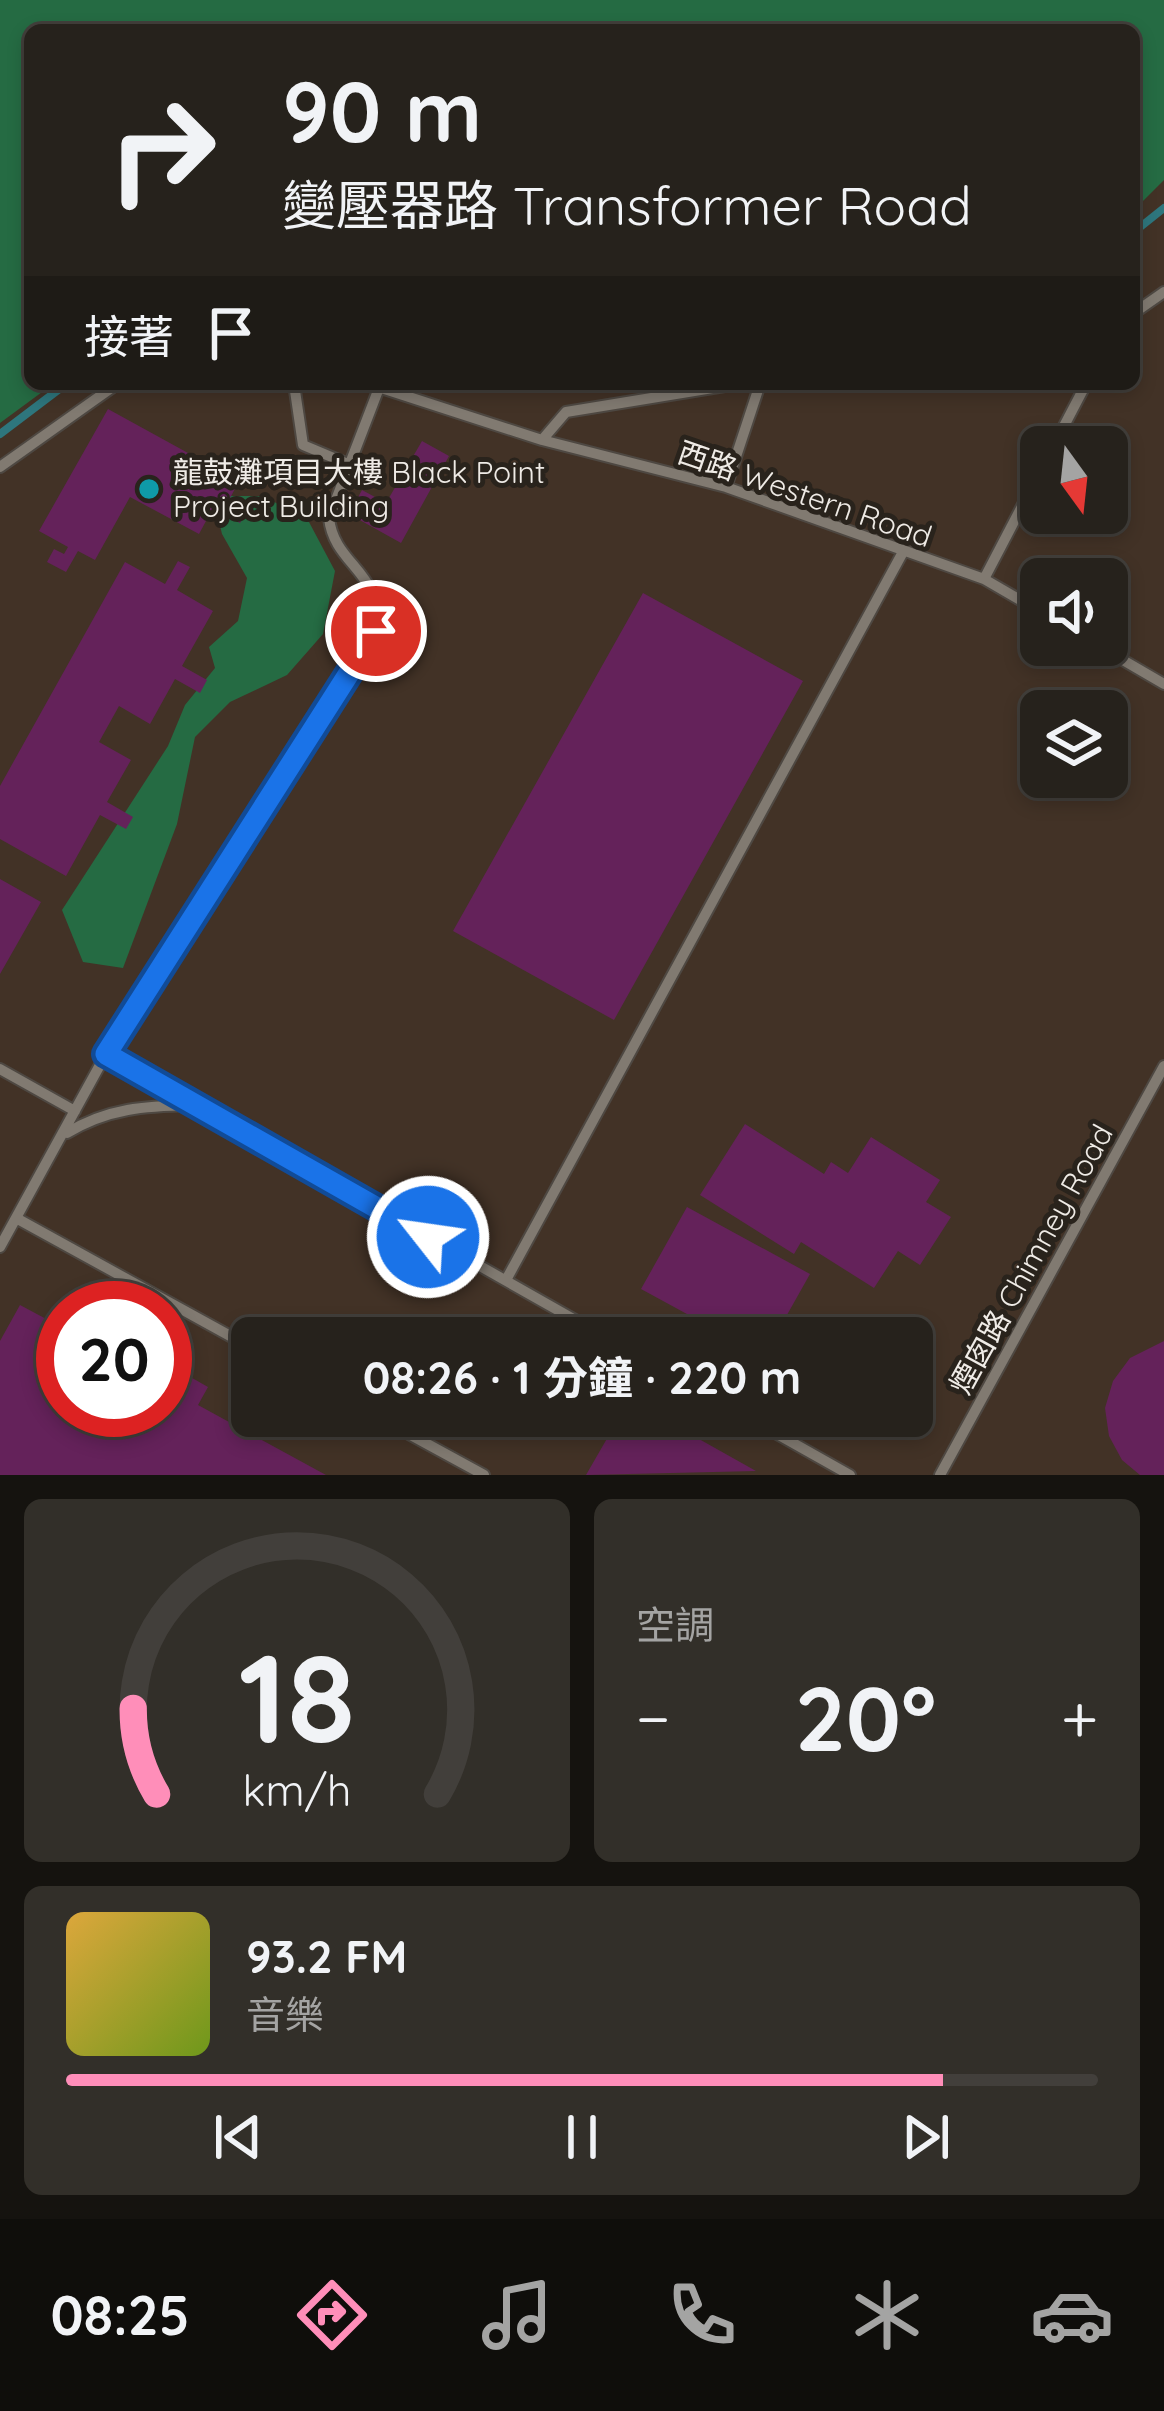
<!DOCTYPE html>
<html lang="zh-TW">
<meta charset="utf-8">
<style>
body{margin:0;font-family:Quicksand,"Noto Sans TC",sans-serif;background:#322f29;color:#f1f3f6;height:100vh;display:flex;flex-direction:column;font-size:45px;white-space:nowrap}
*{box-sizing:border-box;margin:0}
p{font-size:39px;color:#a4a4a3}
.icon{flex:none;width:66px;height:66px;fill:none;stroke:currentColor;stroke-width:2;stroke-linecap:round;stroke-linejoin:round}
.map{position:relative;height:1475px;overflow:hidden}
.panel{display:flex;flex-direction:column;gap:24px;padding:24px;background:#15130f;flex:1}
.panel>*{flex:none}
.top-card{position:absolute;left:24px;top:24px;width:1116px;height:366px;border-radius:18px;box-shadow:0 6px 18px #0003,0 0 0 3px #423f3b;background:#26221c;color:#f1f3f6;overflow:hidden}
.needle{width:78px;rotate:165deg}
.fabs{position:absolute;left:1020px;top:426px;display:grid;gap:24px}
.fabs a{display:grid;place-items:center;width:108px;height:108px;border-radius:18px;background:#26221c;box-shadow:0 6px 18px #0003,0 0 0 3px #423f3b;font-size:60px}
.speed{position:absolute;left:36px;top:1281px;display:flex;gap:24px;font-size:60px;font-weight:700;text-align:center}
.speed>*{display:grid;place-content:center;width:156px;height:156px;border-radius:50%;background:#26221c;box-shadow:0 6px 18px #0003,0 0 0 3px #423f3b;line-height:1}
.speed .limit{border:18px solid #d22;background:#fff;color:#111}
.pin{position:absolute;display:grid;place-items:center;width:102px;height:102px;color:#fff;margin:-51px;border:6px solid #fff;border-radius:50%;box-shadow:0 3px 12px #0007}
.me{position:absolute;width:132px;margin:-66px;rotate:300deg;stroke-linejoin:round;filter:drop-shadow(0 0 9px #0008)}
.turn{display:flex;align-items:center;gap:42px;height:252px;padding:0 60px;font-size:54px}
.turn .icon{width:156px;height:156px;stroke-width:2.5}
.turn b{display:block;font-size:84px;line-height:102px}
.then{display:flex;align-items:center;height:114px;padding:0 60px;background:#0003;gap:24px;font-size:45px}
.big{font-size:90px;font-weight:700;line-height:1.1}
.panel .tile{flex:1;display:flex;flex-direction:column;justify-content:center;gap:18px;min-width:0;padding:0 42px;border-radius:18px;background:#322f29}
.panel .dial{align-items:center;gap:0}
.dial svg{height:312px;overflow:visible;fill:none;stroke:#423f3b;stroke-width:7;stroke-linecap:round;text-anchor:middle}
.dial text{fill:#f1f3f6;stroke:none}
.song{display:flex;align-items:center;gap:36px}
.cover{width:144px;height:144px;border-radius:18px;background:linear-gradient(135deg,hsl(40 70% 55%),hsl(80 70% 35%))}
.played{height:12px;border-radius:6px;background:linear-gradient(90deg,#ff8eb9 85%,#423f3b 85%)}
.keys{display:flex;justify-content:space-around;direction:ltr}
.heat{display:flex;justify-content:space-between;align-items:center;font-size:66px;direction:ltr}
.panel .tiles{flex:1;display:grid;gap:24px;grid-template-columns:1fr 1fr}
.tile:last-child{grid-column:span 2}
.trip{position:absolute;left:231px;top:1317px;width:702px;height:120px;border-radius:18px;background:#26221c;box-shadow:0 6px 18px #0003,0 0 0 3px #423f3b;font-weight:700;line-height:120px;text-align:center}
.dock{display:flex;height:192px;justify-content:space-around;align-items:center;background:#0f0e0b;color:#a4a4a3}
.dock .icon{width:84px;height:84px}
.dock .selected{color:#ff8eb9}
.dock b{font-size:54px;color:#f1f3f6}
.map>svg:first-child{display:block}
</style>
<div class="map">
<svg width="1164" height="1475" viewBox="0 0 1164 1475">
<rect width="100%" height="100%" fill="#332d25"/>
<path fill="#423226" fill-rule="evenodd" d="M0,0L30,30V384H1134V68L1164,45V1475H0ZM1041,447H1107V513H1041ZM1041,579H1107V645H1041ZM1041,711H1107V777H1041ZM63,1308H165V1410H63ZM252,1338H912V1416H252Z"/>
<path fill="#256b43" d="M0,0H1164V180L1134,210V30H30V384H53L0,423Z
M213,496H264L309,522L335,571L323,634L287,675L230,702L195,737L177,824L123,968L83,962L62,910L168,746L185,705L215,668L209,647L238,621L247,578L222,534Z"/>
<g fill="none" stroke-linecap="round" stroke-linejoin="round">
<path stroke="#2e767d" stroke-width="8" d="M1134,232L1164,208
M0,434L66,384"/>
</g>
<path fill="#64225a" d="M108,409L239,481L229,500L248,510L240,523L213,508L199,534L130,497L95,560L78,551L66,572L47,562L54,549L64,554L68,547L39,531Z
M422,441L449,456L401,543L349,514L362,490L386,503Z
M178,561L190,567L177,590L213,611L182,666L207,680L200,693L175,679L150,724L119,706L99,742L131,760L107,802L133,817L126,829L100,815L66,876L0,839V786L125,562L165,584Z
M643,593L803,681L614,1020L453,931Z
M0,879L41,902L0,974Z
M745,1124L824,1174L831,1162L848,1173L871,1137L940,1180L926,1202L951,1217L920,1265L898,1251L874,1288L801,1242L794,1254L700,1195Z
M687,1207L810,1274L774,1338H731L641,1289Z
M20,1305L63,1328V1410H165V1384L176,1390L185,1374L208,1387L198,1405L326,1475H0V1341Z
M1164,1341V1475H1140L1122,1460L1109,1436L1105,1408L1113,1381L1130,1358Z
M620,1416H658L756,1471L586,1475Z"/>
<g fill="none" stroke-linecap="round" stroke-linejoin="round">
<defs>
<path id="service" d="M1134,313L1164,292
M294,384L303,445L348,464
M369,384L542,440L726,487L984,579L1041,612
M542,440L566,412L737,384
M1053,447L1086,384
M0,467L117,384
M726,487L760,384
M984,579L1041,470
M1097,645L1164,684
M106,1054L607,1338
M0,1069L75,1111
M67,1133C108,1108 146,1106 192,1105
M16,1218L252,1348
M0,1247L106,1054L376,631C385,572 334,566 329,518L379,388
M506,1280L903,552
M376,1416L484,1475
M745,1416L850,1475
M940,1475L1164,1066"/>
</defs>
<use href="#service" stroke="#4e4842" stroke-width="14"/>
<use href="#service" stroke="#817a71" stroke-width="10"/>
</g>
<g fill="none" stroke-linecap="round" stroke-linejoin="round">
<defs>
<path id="route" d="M376,631L106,1054L428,1237"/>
</defs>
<use href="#route" stroke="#114b97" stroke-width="30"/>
<use href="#route" stroke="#1a73e8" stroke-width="21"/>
</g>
<circle fill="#0f9aa8" stroke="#29231c" stroke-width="4.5" cx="149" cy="489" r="12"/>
<g text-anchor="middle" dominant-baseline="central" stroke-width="10" stroke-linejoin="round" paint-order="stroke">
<g font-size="30" fill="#efebe6" stroke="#29231c" text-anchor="start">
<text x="173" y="472">龍鼓灘項目大樓 Black Point<tspan x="173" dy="34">Project Building</tspan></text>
</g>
<g font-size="30" fill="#efebe6" stroke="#29231c">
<text transform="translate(805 494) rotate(19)">西路 Western Road</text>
<text transform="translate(1031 1259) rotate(-61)">煙囱路 Chimney Road</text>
</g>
</g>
</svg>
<div class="fabs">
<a><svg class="needle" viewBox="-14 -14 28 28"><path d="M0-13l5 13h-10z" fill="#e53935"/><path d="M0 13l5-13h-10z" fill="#a4a4a3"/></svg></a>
<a><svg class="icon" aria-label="sound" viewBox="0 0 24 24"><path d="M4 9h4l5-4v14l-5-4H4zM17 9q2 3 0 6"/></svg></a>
<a><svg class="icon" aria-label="layers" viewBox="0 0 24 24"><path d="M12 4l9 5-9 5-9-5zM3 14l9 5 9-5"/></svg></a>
</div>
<div class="speed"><div class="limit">20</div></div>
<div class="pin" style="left:376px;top:631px;background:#d93025"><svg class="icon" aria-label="arrive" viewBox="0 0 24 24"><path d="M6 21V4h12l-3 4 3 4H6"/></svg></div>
<svg class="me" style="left:428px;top:1237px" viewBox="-20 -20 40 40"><circle r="17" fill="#1a73e8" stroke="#fff" stroke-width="3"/><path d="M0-11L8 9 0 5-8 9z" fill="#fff"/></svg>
<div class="trip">08:26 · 1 分鐘 · 220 m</div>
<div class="top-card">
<div class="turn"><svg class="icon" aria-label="right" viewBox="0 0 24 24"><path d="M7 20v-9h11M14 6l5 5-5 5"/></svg><div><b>90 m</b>變壓器路 Transformer Road</div></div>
<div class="then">接著<svg class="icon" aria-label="arrive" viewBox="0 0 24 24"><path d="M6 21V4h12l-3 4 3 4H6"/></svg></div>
</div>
</div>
<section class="panel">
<div class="tiles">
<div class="tile dial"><svg viewBox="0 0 100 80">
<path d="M14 69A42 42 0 1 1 86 69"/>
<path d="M14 69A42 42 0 0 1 8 47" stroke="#ff8eb9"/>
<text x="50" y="56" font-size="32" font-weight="700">18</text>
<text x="50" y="72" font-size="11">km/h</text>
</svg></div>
<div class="tile"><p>空調</p>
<div class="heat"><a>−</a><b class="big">20°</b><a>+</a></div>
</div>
<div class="tile">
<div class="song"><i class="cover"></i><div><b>93.2 FM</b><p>音樂</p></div></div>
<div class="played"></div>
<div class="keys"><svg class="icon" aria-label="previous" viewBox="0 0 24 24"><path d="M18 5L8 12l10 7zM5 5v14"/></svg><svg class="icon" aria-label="pause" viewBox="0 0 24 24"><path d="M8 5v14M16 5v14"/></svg><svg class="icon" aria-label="next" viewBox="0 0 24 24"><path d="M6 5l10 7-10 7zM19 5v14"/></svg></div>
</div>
</div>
</section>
<nav class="dock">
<b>08:25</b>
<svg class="icon selected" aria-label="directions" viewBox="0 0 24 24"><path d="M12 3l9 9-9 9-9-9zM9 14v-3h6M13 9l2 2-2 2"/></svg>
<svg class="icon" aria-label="music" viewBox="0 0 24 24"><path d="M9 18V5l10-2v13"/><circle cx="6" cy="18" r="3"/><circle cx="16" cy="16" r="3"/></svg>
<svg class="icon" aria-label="phone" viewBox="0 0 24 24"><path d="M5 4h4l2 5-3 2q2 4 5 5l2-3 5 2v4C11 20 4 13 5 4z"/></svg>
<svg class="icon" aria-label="climate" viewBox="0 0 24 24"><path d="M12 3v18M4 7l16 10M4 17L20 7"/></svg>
<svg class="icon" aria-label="car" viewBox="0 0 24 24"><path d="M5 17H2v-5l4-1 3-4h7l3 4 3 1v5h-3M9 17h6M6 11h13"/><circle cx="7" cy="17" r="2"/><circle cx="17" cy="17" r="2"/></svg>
</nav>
